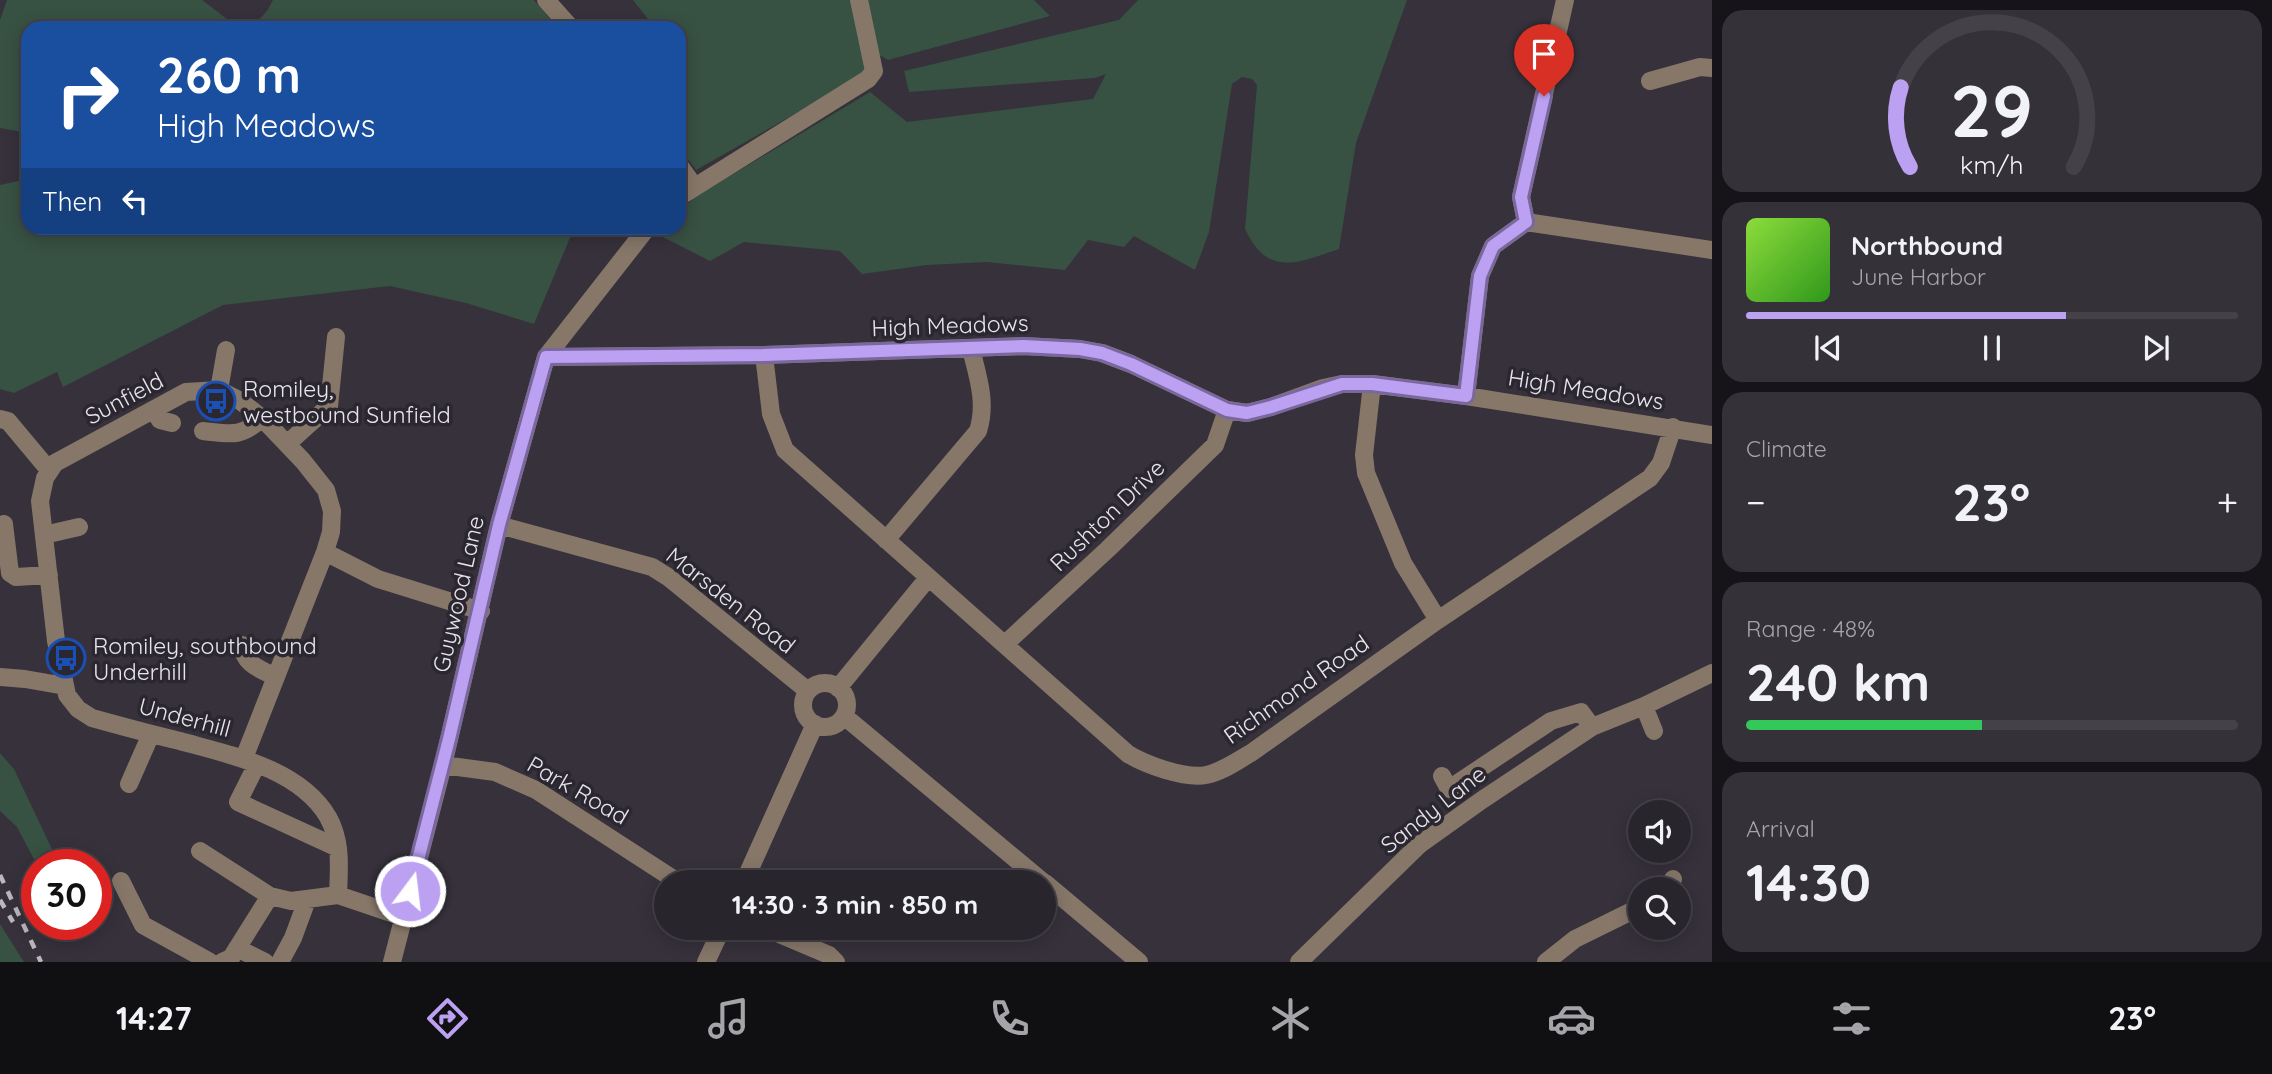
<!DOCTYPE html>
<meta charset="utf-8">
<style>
body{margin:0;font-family:Quicksand,sans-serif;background:#343138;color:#f1f3f6;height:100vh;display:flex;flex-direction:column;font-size:26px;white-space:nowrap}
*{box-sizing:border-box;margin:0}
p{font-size:23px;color:#a5a5a9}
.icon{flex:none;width:38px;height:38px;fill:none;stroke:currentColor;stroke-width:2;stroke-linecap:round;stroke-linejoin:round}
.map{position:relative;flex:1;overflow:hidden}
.drawer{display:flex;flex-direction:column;gap:10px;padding:10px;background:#161418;width:560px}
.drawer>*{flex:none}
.top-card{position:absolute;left:21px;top:21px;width:665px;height:214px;border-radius:21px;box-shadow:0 4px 18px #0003,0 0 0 2px #444248;background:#1a4fa0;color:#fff;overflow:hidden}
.fabs{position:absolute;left:1628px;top:800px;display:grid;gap:14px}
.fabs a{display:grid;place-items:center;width:63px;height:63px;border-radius:50%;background:#28252c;box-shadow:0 4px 18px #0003,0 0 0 2px #444248;font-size:35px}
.speed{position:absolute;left:21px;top:849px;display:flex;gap:14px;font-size:35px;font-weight:700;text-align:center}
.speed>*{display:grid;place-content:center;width:91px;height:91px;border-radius:50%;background:#28252c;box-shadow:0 4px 18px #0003,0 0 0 2px #444248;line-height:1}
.speed .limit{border:10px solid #d22;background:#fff;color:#111}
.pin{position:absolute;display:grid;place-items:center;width:60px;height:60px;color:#fff;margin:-72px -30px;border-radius:50% 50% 50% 0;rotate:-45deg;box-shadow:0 0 7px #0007}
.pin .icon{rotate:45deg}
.me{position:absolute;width:77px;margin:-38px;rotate:15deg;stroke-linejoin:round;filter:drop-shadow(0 0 5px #0008)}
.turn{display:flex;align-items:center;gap:24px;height:147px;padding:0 21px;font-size:32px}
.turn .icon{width:91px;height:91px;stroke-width:2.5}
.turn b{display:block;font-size:49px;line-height:60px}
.then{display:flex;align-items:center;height:66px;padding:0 21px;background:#0003;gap:14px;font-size:26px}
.big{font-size:52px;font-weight:700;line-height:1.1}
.drawer .tile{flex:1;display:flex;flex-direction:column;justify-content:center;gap:10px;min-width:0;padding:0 24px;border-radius:21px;background:#343138}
.drawer .dial{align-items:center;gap:0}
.dial svg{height:182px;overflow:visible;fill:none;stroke:#444248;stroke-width:7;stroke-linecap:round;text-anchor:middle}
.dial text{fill:#f1f3f6;stroke:none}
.song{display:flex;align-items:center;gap:21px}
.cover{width:84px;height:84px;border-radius:10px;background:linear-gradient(135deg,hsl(90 70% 55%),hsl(110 70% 35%))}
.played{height:7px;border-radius:4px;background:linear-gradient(90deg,#bca0f2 65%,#444248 65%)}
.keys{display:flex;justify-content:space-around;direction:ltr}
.heat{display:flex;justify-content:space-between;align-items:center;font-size:38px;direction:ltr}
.charge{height:10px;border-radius:5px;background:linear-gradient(90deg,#34c759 48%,#444248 0)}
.trip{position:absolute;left:654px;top:870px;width:402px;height:70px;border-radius:35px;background:#28252c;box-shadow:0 4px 18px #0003,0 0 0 2px #444248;font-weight:700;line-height:70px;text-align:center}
.menu{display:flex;height:112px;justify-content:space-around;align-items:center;background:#100f12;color:#a5a5a9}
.menu .icon{width:49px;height:49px}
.menu .on{color:#bca0f2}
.menu b{font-size:32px;color:#f1f3f6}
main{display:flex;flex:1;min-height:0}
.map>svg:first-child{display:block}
</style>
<main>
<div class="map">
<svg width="1712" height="962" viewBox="0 0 1712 962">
<rect width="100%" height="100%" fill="#36313b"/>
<path fill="#375143" d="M7,0H202L239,28H28V133L0,128V20Z
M273,0H534L558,28H251L267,11Z
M633,0H853L867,67L858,78L696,170L679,148V28H655Z
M865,0H1034L1050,16L888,60L876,53Z
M1138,0H1407L1356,143L1339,249C1298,263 1268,278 1245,229L1257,85L1252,79L1242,77L1232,84L1209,232L1195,270L1134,236L1124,247L1088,240L1065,270L987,262L927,265L862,274L840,251L744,242L710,261L655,233L661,228H679V212L695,197L870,92L907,122L1093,99L1106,74L1095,78L909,92L904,71L1119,20Z
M28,173V228H574L534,324L466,303L390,286L223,305L63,387L57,372L14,393L0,389V185L23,180Z
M0,753L14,769L59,864L37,865L17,827L0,811Z
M0,924L24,962H0Z"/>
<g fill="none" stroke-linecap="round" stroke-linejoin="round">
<path stroke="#867769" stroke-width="18" d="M546,0L571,28
M1650,81L1700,67L1712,68
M679,165L694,186
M679,197L868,79L874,71L859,0
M1526,222L1521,197L1565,0
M764,355L771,414L785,450L1128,754C1146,765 1185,779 1206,775C1222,772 1237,761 1251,753L1438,620L1650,478L1661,463L1673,427
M546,357L764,355L1023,346L1080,349L1102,353L1131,364L1227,410L1247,413L1271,407L1323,388L1342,384H1372L1466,396L1712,435
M1372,384L1364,455L1366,473L1403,563L1438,620
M219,390L226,350
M1466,396L1480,276L1493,246L1526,222L1712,250
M154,410L160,420L172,423
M0,419L8,421L49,470
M203,431C231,434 241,438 262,418
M287,444L329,406L336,337
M4,524L10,573L16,577L49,575
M499,525L652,567L668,577L808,691
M44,535L79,527
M886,540L978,431C987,403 978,377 971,349
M1005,644L1108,549L1215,445L1227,410
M242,645C244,665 260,669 276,677
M0,677L25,679L65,686
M803 705a22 22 0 1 1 44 0a22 22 0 1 1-44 0Z
M838,688L928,578
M1644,706L1654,731
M844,716L1043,882
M244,758L325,552
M257,764L238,802L338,848
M443,765L495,772L536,790L678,882
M1442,776L1449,789L1551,721L1581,712L1592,727
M129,784L151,734
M200,851L270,896
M121,881L143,925L210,962
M744,882L815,724
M1045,883L1139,962
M1668,889L1673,879
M338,895C339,868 342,842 328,817C299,768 230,755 180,741C150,734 121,726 92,718L78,709L67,695L56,641L40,501L45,478L55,463L186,392L219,390L239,400L262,418L303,461L326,490L332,511L331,532L325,552L378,579L481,611
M765,928L829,955L836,962
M237,948L265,962
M222,962L231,958L270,896L291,901L338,895L403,917
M280,962L293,938L307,900
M392,962L443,765L499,525L546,357L647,228
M706,962L722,928
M1299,962L1419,845L1482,800L1592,727L1644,706L1712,673
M1546,962L1575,939L1640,907"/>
<path stroke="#bbb7bf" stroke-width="4.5" stroke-dasharray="9 9" stroke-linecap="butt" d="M0,875L41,962
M0,900L13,922"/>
</g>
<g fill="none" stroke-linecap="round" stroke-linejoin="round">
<defs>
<path id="route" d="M410,891L449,739L499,525L546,357L764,355L1023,346L1080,349L1102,353L1131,364L1227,410L1247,413L1271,407L1342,384H1372L1466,396L1480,276L1493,246L1526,222L1521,197L1544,96"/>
</defs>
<use href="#route" stroke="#7a689d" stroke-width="18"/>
<use href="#route" stroke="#bca0f2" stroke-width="12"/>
</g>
<defs>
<symbol id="bus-ring" viewBox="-11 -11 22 22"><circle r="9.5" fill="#2b2730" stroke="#1a4fb4" stroke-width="1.5"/><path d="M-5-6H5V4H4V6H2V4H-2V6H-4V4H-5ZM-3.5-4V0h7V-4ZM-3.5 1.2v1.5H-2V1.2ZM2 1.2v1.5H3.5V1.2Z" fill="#1a4fb4"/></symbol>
</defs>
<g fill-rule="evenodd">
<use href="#bus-ring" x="194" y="379" width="44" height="44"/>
<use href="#bus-ring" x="44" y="636" width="44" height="44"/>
</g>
<g text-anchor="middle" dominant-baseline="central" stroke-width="7" stroke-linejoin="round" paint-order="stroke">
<g font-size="23" fill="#e7e4eb" stroke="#2b2730">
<text transform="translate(950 325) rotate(-2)">High Meadows</text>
<text transform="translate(1586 389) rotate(9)">High Meadows</text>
<text transform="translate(124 398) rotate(-28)">Sunfield</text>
<text transform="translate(1107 515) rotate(-44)">Rushton Drive</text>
<text transform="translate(458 594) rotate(-77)">Guywood Lane</text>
<text transform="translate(731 600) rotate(38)">Marsden Road</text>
<text transform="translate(1296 689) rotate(-35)">Richmond Road</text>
<text transform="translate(185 717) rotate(15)">Underhill</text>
<text transform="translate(578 790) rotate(30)">Park Road</text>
<text transform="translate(1433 809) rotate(-38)">Sandy Lane</text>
</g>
<g font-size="23" fill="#e7e4eb" stroke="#2b2730" text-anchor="start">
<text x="243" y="388">Romiley,<tspan x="243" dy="26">westbound Sunfield</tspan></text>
<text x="93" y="645">Romiley, southbound<tspan x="93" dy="26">Underhill</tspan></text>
</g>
</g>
</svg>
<div class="fabs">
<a><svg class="icon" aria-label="sound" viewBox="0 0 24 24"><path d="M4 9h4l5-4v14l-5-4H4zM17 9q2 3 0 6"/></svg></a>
<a><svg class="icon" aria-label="search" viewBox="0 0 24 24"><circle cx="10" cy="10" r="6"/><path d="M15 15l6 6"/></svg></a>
</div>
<div class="speed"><div class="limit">30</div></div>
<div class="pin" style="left:1544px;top:96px;background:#d93025"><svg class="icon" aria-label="arrive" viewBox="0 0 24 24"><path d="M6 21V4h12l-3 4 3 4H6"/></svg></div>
<svg class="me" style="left:410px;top:891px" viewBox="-20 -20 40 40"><circle r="17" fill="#bca0f2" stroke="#fff" stroke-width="3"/><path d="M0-11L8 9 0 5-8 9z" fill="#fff"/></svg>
<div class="trip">14:30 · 3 min · 850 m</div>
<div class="top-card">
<div class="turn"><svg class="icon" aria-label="right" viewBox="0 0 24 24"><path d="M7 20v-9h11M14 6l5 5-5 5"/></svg><div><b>260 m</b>High Meadows</div></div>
<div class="then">Then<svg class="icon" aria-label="left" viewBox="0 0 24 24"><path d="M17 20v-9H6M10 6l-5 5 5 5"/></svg></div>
</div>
</div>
<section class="drawer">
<div class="tile dial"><svg viewBox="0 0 100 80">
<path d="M14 69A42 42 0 1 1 86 69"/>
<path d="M14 69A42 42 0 0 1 10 34" stroke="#bca0f2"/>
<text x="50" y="56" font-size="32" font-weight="700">29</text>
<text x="50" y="72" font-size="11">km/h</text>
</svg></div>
<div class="tile">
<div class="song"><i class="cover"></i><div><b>Northbound</b><p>June Harbor</p></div></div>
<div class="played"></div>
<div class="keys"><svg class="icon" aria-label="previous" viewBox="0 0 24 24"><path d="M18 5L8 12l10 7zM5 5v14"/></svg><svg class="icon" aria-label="pause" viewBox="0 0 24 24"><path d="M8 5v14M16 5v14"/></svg><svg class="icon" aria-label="next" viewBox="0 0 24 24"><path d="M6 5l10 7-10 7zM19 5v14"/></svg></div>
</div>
<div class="tile"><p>Climate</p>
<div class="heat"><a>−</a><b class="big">23°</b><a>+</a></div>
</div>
<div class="tile"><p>Range · 48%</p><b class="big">240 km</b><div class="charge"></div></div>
<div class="tile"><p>Arrival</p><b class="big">14:30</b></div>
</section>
</main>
<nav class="menu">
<b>14:27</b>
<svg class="icon on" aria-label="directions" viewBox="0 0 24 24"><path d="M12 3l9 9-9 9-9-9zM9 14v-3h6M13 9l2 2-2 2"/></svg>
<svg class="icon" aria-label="music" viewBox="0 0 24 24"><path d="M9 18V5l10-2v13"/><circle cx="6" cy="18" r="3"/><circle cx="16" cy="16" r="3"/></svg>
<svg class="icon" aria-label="phone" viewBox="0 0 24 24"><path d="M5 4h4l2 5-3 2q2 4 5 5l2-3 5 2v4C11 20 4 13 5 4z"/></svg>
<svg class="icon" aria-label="climate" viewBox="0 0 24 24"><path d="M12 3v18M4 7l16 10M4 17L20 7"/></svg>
<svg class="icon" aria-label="car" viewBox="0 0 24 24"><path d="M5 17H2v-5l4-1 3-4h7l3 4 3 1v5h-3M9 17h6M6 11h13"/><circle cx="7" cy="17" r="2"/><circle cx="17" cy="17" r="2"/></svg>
<svg class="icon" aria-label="filters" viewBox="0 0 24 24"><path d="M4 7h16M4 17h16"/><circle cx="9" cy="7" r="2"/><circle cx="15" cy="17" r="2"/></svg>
<b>23°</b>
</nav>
